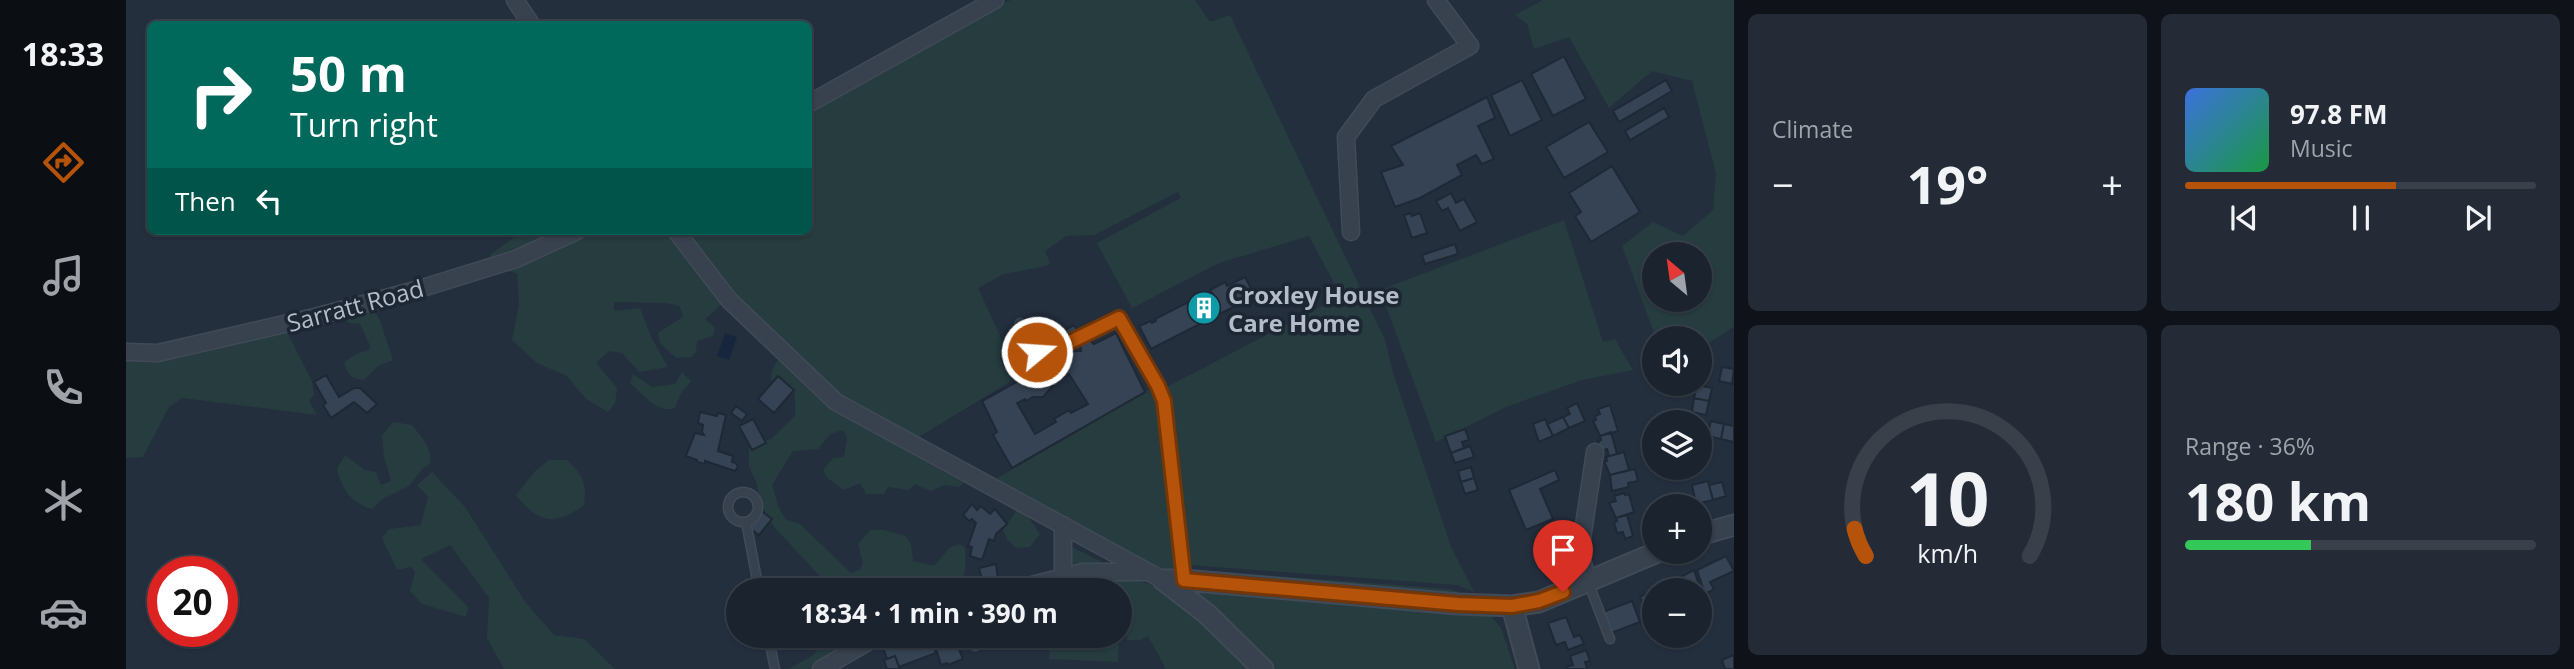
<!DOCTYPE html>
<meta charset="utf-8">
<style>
body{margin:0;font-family:"Open Sans",sans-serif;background:#242b36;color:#f1f3f6;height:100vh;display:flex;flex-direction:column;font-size:26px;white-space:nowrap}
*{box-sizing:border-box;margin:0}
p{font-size:23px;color:#a0a4aa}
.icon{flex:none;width:38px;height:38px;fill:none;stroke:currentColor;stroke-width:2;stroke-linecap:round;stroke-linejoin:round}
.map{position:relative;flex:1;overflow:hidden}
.side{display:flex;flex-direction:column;gap:14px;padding:14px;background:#0f1319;width:840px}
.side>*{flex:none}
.guide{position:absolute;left:21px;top:21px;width:665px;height:214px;border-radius:10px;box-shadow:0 2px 5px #0004,0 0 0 2px #39404a;background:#00695c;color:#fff;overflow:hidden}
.needle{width:46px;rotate:331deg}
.tools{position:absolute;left:1516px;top:242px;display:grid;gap:14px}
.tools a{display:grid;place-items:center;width:70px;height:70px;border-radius:50%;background:#1b232e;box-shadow:0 2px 5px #0004,0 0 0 2px #39404a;font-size:35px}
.speed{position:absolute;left:21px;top:556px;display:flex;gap:14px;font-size:35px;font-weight:700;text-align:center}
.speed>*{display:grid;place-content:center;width:91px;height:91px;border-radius:50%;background:#1b232e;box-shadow:0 2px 5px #0004,0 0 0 2px #39404a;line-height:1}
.speed .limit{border:10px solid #d22;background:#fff;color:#111}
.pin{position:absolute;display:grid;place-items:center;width:60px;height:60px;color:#fff;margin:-72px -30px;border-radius:50% 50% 50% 0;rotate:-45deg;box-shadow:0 0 7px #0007}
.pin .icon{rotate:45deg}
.me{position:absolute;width:77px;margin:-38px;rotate:72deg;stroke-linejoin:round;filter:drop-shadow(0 0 5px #0008)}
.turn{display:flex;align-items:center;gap:24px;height:147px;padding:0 28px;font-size:32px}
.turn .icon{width:91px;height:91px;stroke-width:2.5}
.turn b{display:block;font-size:49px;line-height:60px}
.then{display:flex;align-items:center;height:66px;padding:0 28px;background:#0003;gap:14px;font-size:26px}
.big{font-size:52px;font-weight:700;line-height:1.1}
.side .tile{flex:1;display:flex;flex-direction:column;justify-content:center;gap:10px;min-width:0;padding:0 24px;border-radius:10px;background:#242b36}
.side .dial{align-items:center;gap:0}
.dial svg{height:182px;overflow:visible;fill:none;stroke:#39404a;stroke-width:7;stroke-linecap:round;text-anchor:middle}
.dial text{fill:#f1f3f6;stroke:none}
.song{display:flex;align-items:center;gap:21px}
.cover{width:84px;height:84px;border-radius:10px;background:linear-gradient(135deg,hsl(220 70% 55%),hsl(140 70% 35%))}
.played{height:7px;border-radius:4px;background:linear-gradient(90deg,#b45309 60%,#39404a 60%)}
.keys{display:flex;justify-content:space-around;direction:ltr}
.heat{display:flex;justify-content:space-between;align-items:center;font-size:38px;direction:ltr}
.charge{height:10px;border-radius:5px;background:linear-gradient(90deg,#34c759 36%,#39404a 0)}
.side .tiles{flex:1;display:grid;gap:14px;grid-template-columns:repeat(2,1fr)}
.trip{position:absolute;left:600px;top:578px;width:406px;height:70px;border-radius:35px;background:#1b232e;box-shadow:0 2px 5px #0004,0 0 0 2px #39404a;font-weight:700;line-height:70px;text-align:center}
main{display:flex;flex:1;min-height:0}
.tabs{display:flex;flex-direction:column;width:126px;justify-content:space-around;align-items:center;background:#0b0e12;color:#a0a4aa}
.tabs .icon{width:49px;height:49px}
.tabs .selected{color:#b45309}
.tabs b{font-size:32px;color:#f1f3f6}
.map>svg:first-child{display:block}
</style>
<main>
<nav class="tabs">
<b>18:33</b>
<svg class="icon selected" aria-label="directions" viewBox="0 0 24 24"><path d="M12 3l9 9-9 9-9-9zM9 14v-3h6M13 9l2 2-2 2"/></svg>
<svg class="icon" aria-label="music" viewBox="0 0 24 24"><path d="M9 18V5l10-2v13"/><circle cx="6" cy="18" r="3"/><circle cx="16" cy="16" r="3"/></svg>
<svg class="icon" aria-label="phone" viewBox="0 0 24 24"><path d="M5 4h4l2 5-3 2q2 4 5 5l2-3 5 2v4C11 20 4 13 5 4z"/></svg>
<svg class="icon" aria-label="climate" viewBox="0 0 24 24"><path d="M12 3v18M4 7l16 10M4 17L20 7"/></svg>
<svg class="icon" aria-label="car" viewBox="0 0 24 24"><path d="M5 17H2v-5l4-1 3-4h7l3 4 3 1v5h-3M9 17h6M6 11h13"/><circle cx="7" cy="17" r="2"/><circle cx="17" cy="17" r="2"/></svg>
</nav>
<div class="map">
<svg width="1608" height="669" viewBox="0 0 1608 669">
<rect width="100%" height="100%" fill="#242f3e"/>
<path fill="#263c3f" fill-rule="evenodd" d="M885,0H1069L1084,22L1104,15L1259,340L1267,373L1325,547L1348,592L1331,585L1063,565L1039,388L1215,296L1183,236L1093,263L1006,308L971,243L1055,198L1052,192L968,235L940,236L919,251L924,263L920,266L878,274L852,288L882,353L874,358L885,381L791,438L718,400L610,295L557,231H682L683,109L835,20Z
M1417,0H1608V327L1573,349V338H1530L1496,246L1527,222L1557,236L1587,210L1590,174L1566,81L1526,71L1483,108L1443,37L1408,49L1401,24L1389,15ZM1528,254H1573V299H1528Z
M1438,220L1477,342L1489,339L1507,370L1456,380L1380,407L1310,442L1254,290Z
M409,231H547L599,293L596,304L579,319L589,328L587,336L571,341L570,352L566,357L550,358L534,343L532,333L558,316L553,306L541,303L488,302V311L514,308L526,339L542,367L513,372L496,353L483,351L470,363L491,388L489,403L482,412L460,399L441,376L411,363L386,340L393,305L391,274L378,269L364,255L391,235Z
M245,306L253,318L267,360L252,366L238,380C224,378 222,375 218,362L232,353L242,351L244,346L234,324L224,323L210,316Z
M160,330L186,381L188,395L183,400L191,415L56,398L43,407L17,457L0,458V360L27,362L46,344Z
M659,353L698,390L773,435L775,448L838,483L833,487L818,485L805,491L789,484L783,490L762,487L758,494H740L734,483L718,490L701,478L697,470L707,458L718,457L721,438L717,430L704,434L692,449L667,451L646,485L653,508L660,520L674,524L725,573L734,569L737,563L732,544L744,530H758L780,536L785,544L787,561L808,566L823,548L833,544L839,547C840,564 840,575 832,590H707L649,528L634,504L631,484L623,466V448L646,438L669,416V393L645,380C644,369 651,360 659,353Z
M556,372L565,381L555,393L549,408C531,414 518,395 504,383L507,374L526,387L549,384Z
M1026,388L1034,412L1053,568L1045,574L1039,573L868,480Z
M267,422L286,425C295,436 307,449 304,464L296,469L283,486L255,500L246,509C225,503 216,489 211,469L219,455L239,470L250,472L255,485L265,481L258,457L256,436Z
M423,460H441C457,475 461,483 458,505C430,526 412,524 390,495L409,471Z
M306,472L339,507L400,603L428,635L458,639L489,669H378L361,638L363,598L324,545L295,559L342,607L340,617L296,604L284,591L289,572L285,567L271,570L256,538L263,529L295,525L302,497L291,485Z
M897,509L914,534L904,547L890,548L881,539L877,530L891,510Z
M944,546L982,565L941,569Z
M1058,569L1324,589L1344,596L1064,576Z
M987,577C1000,579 1013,580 1025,585C1060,601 1099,643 1128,669H1040L1022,636L1014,640H1001L1000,626L994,625V590H909L941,582L947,584L945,581Z
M1067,588L1364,615L1375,628L1389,669H1136L1061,593Z
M706,635H742L683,669H662L686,656Z
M925,635H993L992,662L923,659Z"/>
<path fill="#17263c" d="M599,333L611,337L603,360L591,356Z"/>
<path fill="#364354" stroke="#1f2835" stroke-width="2" fill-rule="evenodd" d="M1438,56L1460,99L1427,116L1405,74Z
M1396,80L1416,120L1384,136L1365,95Z
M1540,80L1546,91L1493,122L1487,111Z
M1361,97L1369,118L1352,126L1368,159L1356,164L1350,155L1331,165L1336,175L1294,198L1269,207L1255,172L1277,165L1265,146Z
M1538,108L1543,117L1504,140L1499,131Z
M1463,122L1482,152L1438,178L1420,147Z
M1486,166L1514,212L1465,242L1449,216L1455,212L1443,193Z
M1325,193L1330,203L1338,199L1351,222L1334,231L1322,208L1316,211L1310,201Z
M1285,213L1286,216L1294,213L1301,233L1286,238L1278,215Z
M1329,244L1332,254L1299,264L1296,255Z
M1119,277L1129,296L1025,349L1013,326L1025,321L1026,323L1030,321L1029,319L1080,293L1082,298L1087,295L1084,290L1099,282L1101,286Z
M948,325L952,332L933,343L929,336Z
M990,333L1019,392L886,468L867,435L871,432L856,401L947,351H955L954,341L961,338L968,344ZM943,374L962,404L945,413L943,410L928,419L930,422L909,434L891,403L899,399L900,401L907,397H917L927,386L926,384Z
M1596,367L1608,369L1606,384L1593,381Z
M200,375L213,397L228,388H234L251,404L241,413L228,402L205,418L197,405L200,403L188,382Z
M652,376L668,390L648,413L632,399Z
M1571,385L1586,388L1583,401L1568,398Z
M1568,398L1583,401L1580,415L1566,412Z
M1451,403L1459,421L1443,428L1437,417L1444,414L1441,408Z
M1484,405L1492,431L1474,436L1467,421L1470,420L1469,416L1474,414L1472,409Z
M610,406L621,414L616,421L605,413Z
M574,412L591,416L592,413L600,415L592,451L607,456L606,462L610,463L612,467L609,471L579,461V464L571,462V460L560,456L569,433L578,435L576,432L577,425L572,423Z
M1437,417L1443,428L1427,436L1421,424Z
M627,419L640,443L626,450L613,426Z
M1419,419L1427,436L1413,442L1407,424Z
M1585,421L1598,424L1595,439L1581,436Z
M1598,424L1608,426V442L1595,439Z
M1339,429L1343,440L1336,442L1338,448L1325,453L1319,436Z
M1485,432L1491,454L1483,456L1481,449L1475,451L1472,441L1475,440L1474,436Z
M1344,446L1348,457L1329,463L1325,453Z
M1498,452L1503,470L1484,475L1478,461H1481L1480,457Z
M1345,467L1348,478L1335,482L1332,471Z
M1509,469L1512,481L1502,483L1503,487L1486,491L1484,475Z
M1429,470L1433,480L1414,489L1427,519L1400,530L1383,490Z
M1348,478L1352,490L1339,494L1335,482Z
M1582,481L1587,500L1570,504L1566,485Z
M1596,482L1600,496L1587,500L1583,485Z
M1498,493L1499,495L1503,494L1508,512L1490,518L1483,503L1490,501L1488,496Z
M846,504L851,510L855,506L864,514L869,509L881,524L870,534L868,541L863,539L856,560L844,556L846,547L842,546L850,523L846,519L843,521L837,515Z
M634,510L646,519L633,535L621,526Z
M1501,515L1507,536L1499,539L1497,532L1491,533L1488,522L1491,521L1490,518Z
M1600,556L1608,571L1584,582L1588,589L1579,594L1571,570Z
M870,564L873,588L838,590L836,580L843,578L846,587L857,584L853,568Z
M1568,570L1578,600L1573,602V590H1543L1541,585Z
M1530,588L1531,590H1528V608L1520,611L1514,597Z
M1506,601L1514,622L1485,633L1477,612Z
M1440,617L1448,637L1454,635L1458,644L1442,650L1439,642L1430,645L1422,623Z
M789,635H791L795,646L806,642L810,653L773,667L769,656L761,659L757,647Z
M830,642L837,659L822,665L821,663L815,665L810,649Z
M1460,650L1464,661L1459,662L1461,669H1440V667L1447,665L1444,656Z
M1608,655V669H1599L1596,660Z
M769,656L774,669H761L758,660Z"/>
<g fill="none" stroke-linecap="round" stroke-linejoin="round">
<defs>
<path id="service" d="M894,323L911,352L921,348L936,346L993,318L1032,386L1038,401L1058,580
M602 507a15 15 0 1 1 30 0a15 15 0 1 1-30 0Z
M620,522L633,590
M1462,582L1484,639
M642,635L649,669
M835,635L849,646"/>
<path id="minor" d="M389,0L405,24
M682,104L869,0
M550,231L603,300L710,402L1037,580
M1225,232L1220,137L1248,99L1344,46L1310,0
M0,352L32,353L189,317L290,290L390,259L451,231
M937,577V525
M1462,582L1454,552L1469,452
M886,590L957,572H1018
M695,669L754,635"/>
<path id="tertiary" d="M1573,535L1608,525
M1037,580H1058L1332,604L1386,606L1413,602L1534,551
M1037,580L1081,614L1137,669
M1386,606L1403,669"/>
</defs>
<use href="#service" stroke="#414a57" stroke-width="11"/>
<use href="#minor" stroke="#414a57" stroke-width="19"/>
<use href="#tertiary" stroke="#414a57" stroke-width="23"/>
<use href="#service" stroke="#38414e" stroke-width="8"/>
<use href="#minor" stroke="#38414e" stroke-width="16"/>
<use href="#tertiary" stroke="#38414e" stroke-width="19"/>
</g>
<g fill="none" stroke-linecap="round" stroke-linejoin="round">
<defs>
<path id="route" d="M911,352L921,348L936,346L993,318L1032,386L1038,401L1058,580L1332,604L1386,606L1413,601L1437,592"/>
</defs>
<use href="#route" stroke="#753606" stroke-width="18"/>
<use href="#route" stroke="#b45309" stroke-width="12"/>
</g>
<defs>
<symbol id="building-disc" viewBox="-11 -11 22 22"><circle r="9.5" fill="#0f9aa8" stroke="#1d2633"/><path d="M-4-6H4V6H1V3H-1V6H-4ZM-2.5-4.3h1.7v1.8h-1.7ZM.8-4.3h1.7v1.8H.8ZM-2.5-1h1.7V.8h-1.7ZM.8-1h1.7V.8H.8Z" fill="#fff"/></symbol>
</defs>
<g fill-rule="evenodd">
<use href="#building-disc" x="1059" y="289" width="38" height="38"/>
</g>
<g text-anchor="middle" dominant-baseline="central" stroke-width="7" stroke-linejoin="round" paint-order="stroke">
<g font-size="24" font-weight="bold" fill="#b4bcc9" stroke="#1d2633" text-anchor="start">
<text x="1102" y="294">Croxley House<tspan x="1102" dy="28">Care Home</tspan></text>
</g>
<g font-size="24" fill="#b4bcc9" stroke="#1d2633">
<text transform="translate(229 305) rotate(-15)">Sarratt Road</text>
</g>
</g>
</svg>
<div class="tools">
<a><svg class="needle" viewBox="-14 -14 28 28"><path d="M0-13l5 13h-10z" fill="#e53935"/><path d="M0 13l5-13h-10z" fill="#a0a4aa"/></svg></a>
<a><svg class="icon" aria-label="sound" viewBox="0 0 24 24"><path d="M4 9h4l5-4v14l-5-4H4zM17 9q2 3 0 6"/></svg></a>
<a><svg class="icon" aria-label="layers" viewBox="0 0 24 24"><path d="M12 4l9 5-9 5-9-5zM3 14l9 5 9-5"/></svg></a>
<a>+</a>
<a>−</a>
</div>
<div class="speed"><div class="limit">20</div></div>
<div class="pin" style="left:1437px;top:592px;background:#d93025"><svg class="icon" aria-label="arrive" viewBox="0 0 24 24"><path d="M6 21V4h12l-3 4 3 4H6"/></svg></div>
<svg class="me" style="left:911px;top:352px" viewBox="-20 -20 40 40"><circle r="17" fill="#b45309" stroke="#fff" stroke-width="3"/><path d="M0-11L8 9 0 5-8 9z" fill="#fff"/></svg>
<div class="trip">18:34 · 1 min · 390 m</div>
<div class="guide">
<div class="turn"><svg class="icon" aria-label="right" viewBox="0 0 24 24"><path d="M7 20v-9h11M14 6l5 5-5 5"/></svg><div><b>50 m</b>Turn right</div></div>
<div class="then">Then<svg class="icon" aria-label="left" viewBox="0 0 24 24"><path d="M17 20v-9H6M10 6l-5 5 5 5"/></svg></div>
</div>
</div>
<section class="side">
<div class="tiles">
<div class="tile"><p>Climate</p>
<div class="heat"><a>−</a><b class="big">19°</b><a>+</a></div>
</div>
<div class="tile">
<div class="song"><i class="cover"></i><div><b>97.8 FM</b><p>Music</p></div></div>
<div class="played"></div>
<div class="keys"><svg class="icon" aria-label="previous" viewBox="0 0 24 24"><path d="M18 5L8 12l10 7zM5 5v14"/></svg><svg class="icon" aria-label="pause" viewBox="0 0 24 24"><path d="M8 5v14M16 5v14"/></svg><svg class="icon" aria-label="next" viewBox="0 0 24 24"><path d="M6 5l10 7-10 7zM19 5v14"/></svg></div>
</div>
<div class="tile dial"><svg viewBox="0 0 100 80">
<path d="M14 69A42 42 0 1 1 86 69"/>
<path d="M14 69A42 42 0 0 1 9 57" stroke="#b45309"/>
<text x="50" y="56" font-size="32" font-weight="700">10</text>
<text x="50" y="72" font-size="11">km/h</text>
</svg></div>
<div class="tile"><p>Range · 36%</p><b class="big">180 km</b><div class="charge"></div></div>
</div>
</section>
</main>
